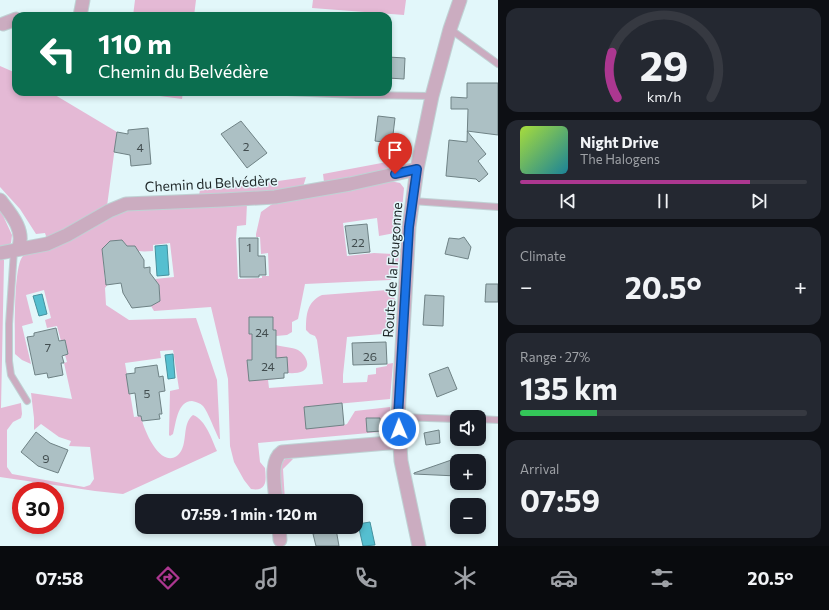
<!DOCTYPE html>
<meta charset="utf-8">
<style>
body{margin:0;font-family:Commissioner,sans-serif;background:#242831;color:#f1f3f6;height:100vh;display:flex;flex-direction:column;font-size:15px;white-space:nowrap}
*{box-sizing:border-box;margin:0}
p{font-size:13px;color:#9ea1a6}
.icon{flex:none;width:22px;height:22px;fill:none;stroke:currentColor;stroke-width:2;stroke-linecap:round;stroke-linejoin:round}
.map{position:relative;flex:1;overflow:hidden}
.drawer{display:flex;flex-direction:column;gap:8px;padding:8px;background:#0d0f14;width:331px}
.drawer>*{flex:none}
.banner{position:absolute;left:12px;top:12px;width:380px;height:84px;border-radius:12px;box-shadow:0 2px 6px #0003;background:#0b6e4f;color:#fff;overflow:hidden}
.controls{position:absolute;left:450px;top:410px;display:grid;gap:8px}
.controls a{display:grid;place-items:center;width:36px;height:36px;border-radius:8px;background:#171b24;box-shadow:0 2px 6px #0003;font-size:20px}
.speed{position:absolute;left:12px;top:482px;display:flex;gap:8px;font-size:20px;font-weight:700;text-align:center}
.speed>*{display:grid;place-content:center;width:52px;height:52px;border-radius:50%;background:#171b24;box-shadow:0 2px 6px #0003;line-height:1}
.speed .limit{border:6px solid #d22;background:#fff;color:#111}
.pin{position:absolute;display:grid;place-items:center;width:34px;height:34px;color:#fff;margin:-41px -17px;border-radius:50% 50% 50% 0;rotate:-45deg;box-shadow:0 0 4px #0007}
.pin .icon{rotate:45deg}
.me{position:absolute;width:44px;margin:-22px;rotate:359deg;stroke-linejoin:round;filter:drop-shadow(0 0 3px #0008)}
.turn{display:flex;align-items:center;gap:14px;height:84px;padding:0 20px;font-size:18px}
.turn .icon{width:52px;height:52px;stroke-width:2.5}
.turn b{display:block;font-size:28px;line-height:34px}
.big{font-size:30px;font-weight:700;line-height:1.1}
.drawer .card{flex:1;display:flex;flex-direction:column;justify-content:center;gap:6px;min-width:0;padding:0 14px;border-radius:12px;background:#242831}
.drawer .dial{align-items:center;gap:0}
.dial svg{height:104px;overflow:visible;fill:none;stroke:#363941;stroke-width:7;stroke-linecap:round;text-anchor:middle}
.dial text{fill:#f1f3f6;stroke:none}
.song{display:flex;align-items:center;gap:12px}
.cover{width:48px;height:48px;border-radius:6px;background:linear-gradient(135deg,hsl(80 70% 55%),hsl(190 70% 35%))}
.played{height:4px;border-radius:2px;background:linear-gradient(90deg,#ac3790 80%,#363941 80%)}
.keys{display:flex;justify-content:space-around;direction:ltr}
.heat{display:flex;justify-content:space-between;align-items:center;font-size:22px;direction:ltr}
.charge{height:6px;border-radius:3px;background:linear-gradient(90deg,#34c759 27%,#363941 0)}
.trip{position:absolute;left:135px;top:494px;width:228px;height:40px;border-radius:12px;background:#171b24;box-shadow:0 2px 6px #0003;font-weight:700;line-height:40px;text-align:center}
.menu{display:flex;height:64px;justify-content:space-around;align-items:center;background:#090b0e;color:#9ea1a6}
.menu .icon{width:28px;height:28px}
.menu .active{color:#ac3790}
.menu b{font-size:18px;color:#f1f3f6}
main{display:flex;flex:1;min-height:0}
.map>svg:first-child{display:block}
</style>
<main>
<div class="map">
<svg width="498" height="546" viewBox="0 0 498 546">
<rect width="100%" height="100%" fill="#e2f7fa"/>
<path fill="#e4b9d5" d="M135,0H196L194,16H133Z
M313,0H406L404,15L312,8Z
M0,66L16,73V92H50L117,132L107,206L47,239L45,233L36,234L20,209L0,187Z
M130,92H183L182,99Z
M408,156L405,160L390,164L388,168L364,177L324,182L323,174L387,162L390,158Z
M306,177L303,187L252,194L199,195L200,190L243,186Z
M390,181L400,183L404,188L400,232L379,236L377,218L343,223L347,256L374,253L393,254L395,244L400,242L397,276L390,280L305,284L298,319L292,322V332L287,335L276,336V345C283,347 292,347 298,350C305,354 312,366 303,371C298,374 290,373 284,373V378L268,380L269,388L323,384L317,340L315,336L310,334L306,330C306,314 307,302 322,295L387,290L396,300L394,333L347,337L343,375V383L367,382L368,375L376,374V368L387,366V364L393,363L390,399L304,407L344,425L347,424L355,411L390,407L391,431L258,443L260,462L265,468C266,479 268,492 251,489L244,480L234,462L230,446L228,379L211,307L154,311L151,306L160,300L159,285L155,279L174,277L170,243L153,245V251C139,252 131,252 122,240L110,241L102,249L105,281L108,284L105,288L106,305L129,320L196,318L217,380L220,439H219C215,431 208,412 203,406C200,403 196,402 192,401C177,401 176,424 173,434L170,436L169,435L170,391L179,389L173,350L160,351L161,358L125,363L134,417L141,416C143,428 160,470 178,455C189,445 181,424 193,415C206,420 212,440 217,451L123,494L95,491L0,477V259L4,260V262L1,408L21,403L22,414L21,418L13,422L7,430V467L12,474L84,487L90,485L94,479L90,447L69,446L71,441L59,437L41,424L34,430V418L31,393L72,399L64,363L67,362L65,355L68,354L65,340L61,341L57,326L47,328L45,320L51,318L44,290L26,295L33,323L22,326L31,364L22,360L15,354C15,337 13,266 23,256L127,209L247,203L246,225L237,226L236,238L238,279L262,278V276H269L268,253L261,254L260,237H256V234L261,212L275,202L321,195Z
M0,209L12,235L11,243L5,247L0,248Z
M288,457L293,459L283,469L285,501H281C281,487 274,465 288,457Z"/>
<path fill="#55bfd0" stroke="#45919e" d="M167,245L169,275L157,276L155,246Z
M42,294L47,314L39,316L33,296Z
M173,354L175,378L168,379L165,355Z
M370,522L375,545L363,546L358,524Z"/>
<path fill="#acc0c4" stroke="#6f8285" d="M388,57L405,58L404,79L388,78Z
M467,83H498V135L467,131L486,154L478,161L488,174L479,182L476,179L446,176L449,140L467,142L468,109H451V97L467,98Z
M378,116L395,118L392,143L375,141Z
M241,121L267,153L247,168L221,134Z
M148,128L151,164L131,166L130,155L114,152L117,132L128,134V130Z
M367,224L370,252L349,254L345,226Z
M464,237L471,247L468,259L445,254L449,238L459,239Z
M239,238H258V256H265L266,275H259V277H240Z
M122,240L127,246H135L144,260V268L150,267V273L159,285L160,301L151,306L132,308L123,293L121,283L106,285L102,249L110,241Z
M486,284H498V302H485Z
M425,295L444,296L443,326L423,325Z
M249,317H273V330H276V358L287,357L288,373H284V378L249,381L247,360H252V334H249Z
M56,328L59,341L65,340L68,354L62,356L64,363H61L63,375L48,378L47,373L35,375L27,337L34,336V333Z
M386,342L387,364L353,365L352,343Z
M157,365L159,377L163,376L165,391L159,392L162,414H159L160,419L142,421L141,416H138L135,393L129,394L126,374L135,373V368Z
M448,367L457,389L437,397L429,374Z
M342,403L344,425L306,429L304,407Z
M366,418H380L381,431L367,432Z
M439,430L440,443L426,445L424,433Z
M36,432L50,443L68,450L58,473L38,466L21,452Z
M457,458V476L414,474V473Z
M336,529L339,546H316L313,534Z"/>
<g fill="none" stroke-linecap="round" stroke-linejoin="round">
<defs>
<path id="lane" d="M450,29L498,64
M287,92L356,95L432,96
M412,201L498,207
M14,250L9,324V361L11,375L27,401
M398,417L457,419
M479,419L498,420"/>
<path id="street" d="M80,16L83,0
M3,24L16,19
M0,200C11,214 26,231 18,249
M0,253L47,244L67,235L109,211L126,204L223,200L275,197L350,184L417,169
M276,501C275,487 269,461 282,452L400,442
M279,527L280,540
M419,546L401,461L398,417L409,227L417,169L432,96L450,29L460,0"/>
</defs>
<use href="#lane" stroke="#bfd2d4" stroke-width="8"/>
<use href="#street" stroke="#bfd2d4" stroke-width="15"/>
<use href="#lane" stroke="#cbacc0" stroke-width="6"/>
<use href="#street" stroke="#cbacc0" stroke-width="13"/>
</g>
<g fill="none" stroke-linecap="round" stroke-linejoin="round">
<defs>
<path id="route" d="M395,174L417,169L409,227L398,417L399,429"/>
</defs>
<use href="#route" stroke="#114b97" stroke-width="10"/>
<use href="#route" stroke="#1a73e8" stroke-width="7"/>
</g>
<g text-anchor="middle" dominant-baseline="central" stroke-width="3" stroke-linejoin="round" paint-order="stroke">
<g font-size="12" fill="#424d4f">
<text x="246" y="146">2</text>
<text x="140" y="147">4</text>
<text x="358" y="242">22</text>
<text x="249" y="247">1</text>
<text x="262" y="332">24</text>
<text x="48" y="347">7</text>
<text x="370" y="356">26</text>
<text x="268" y="366">24</text>
<text x="147" y="393">5</text>
<text x="46" y="458">9</text>
</g>
<g font-size="14" fill="#1f2728" stroke="#e2f7fa">
<text transform="translate(211 183) rotate(-3)">Chemin du Belvédère</text>
<text transform="translate(392 270) rotate(-86)">Route de la Fougonne</text>
</g>
</g>
</svg>
<div class="controls">
<a><svg class="icon" aria-label="sound" viewBox="0 0 24 24"><path d="M4 9h4l5-4v14l-5-4H4zM17 9q2 3 0 6"/></svg></a>
<a>+</a>
<a>−</a>
</div>
<div class="speed"><div class="limit">30</div></div>
<div class="pin" style="left:395px;top:174px;background:#d93025"><svg class="icon" aria-label="arrive" viewBox="0 0 24 24"><path d="M6 21V4h12l-3 4 3 4H6"/></svg></div>
<svg class="me" style="left:399px;top:429px" viewBox="-20 -20 40 40"><circle r="17" fill="#1a73e8" stroke="#fff" stroke-width="3"/><path d="M0-11L8 9 0 5-8 9z" fill="#fff"/></svg>
<div class="trip">07:59 · 1 min · 120 m</div>
<div class="banner">
<div class="turn"><svg class="icon" aria-label="left" viewBox="0 0 24 24"><path d="M17 20v-9H6M10 6l-5 5 5 5"/></svg><div><b>110 m</b>Chemin du Belvédère</div></div>
</div>
</div>
<section class="drawer">
<div class="card dial"><svg viewBox="0 0 100 80">
<path d="M14 69A42 42 0 1 1 86 69"/>
<path d="M14 69A42 42 0 0 1 10 34" stroke="#ac3790"/>
<text x="50" y="56" font-size="32" font-weight="700">29</text>
<text x="50" y="72" font-size="11">km/h</text>
</svg></div>
<div class="card">
<div class="song"><i class="cover"></i><div><b>Night Drive</b><p>The Halogens</p></div></div>
<div class="played"></div>
<div class="keys"><svg class="icon" aria-label="previous" viewBox="0 0 24 24"><path d="M18 5L8 12l10 7zM5 5v14"/></svg><svg class="icon" aria-label="pause" viewBox="0 0 24 24"><path d="M8 5v14M16 5v14"/></svg><svg class="icon" aria-label="next" viewBox="0 0 24 24"><path d="M6 5l10 7-10 7zM19 5v14"/></svg></div>
</div>
<div class="card"><p>Climate</p>
<div class="heat"><a>−</a><b class="big">20.5°</b><a>+</a></div>
</div>
<div class="card"><p>Range · 27%</p><b class="big">135 km</b><div class="charge"></div></div>
<div class="card"><p>Arrival</p><b class="big">07:59</b></div>
</section>
</main>
<nav class="menu">
<b>07:58</b>
<svg class="icon active" aria-label="directions" viewBox="0 0 24 24"><path d="M12 3l9 9-9 9-9-9zM9 14v-3h6M13 9l2 2-2 2"/></svg>
<svg class="icon" aria-label="music" viewBox="0 0 24 24"><path d="M9 18V5l10-2v13"/><circle cx="6" cy="18" r="3"/><circle cx="16" cy="16" r="3"/></svg>
<svg class="icon" aria-label="phone" viewBox="0 0 24 24"><path d="M5 4h4l2 5-3 2q2 4 5 5l2-3 5 2v4C11 20 4 13 5 4z"/></svg>
<svg class="icon" aria-label="climate" viewBox="0 0 24 24"><path d="M12 3v18M4 7l16 10M4 17L20 7"/></svg>
<svg class="icon" aria-label="car" viewBox="0 0 24 24"><path d="M5 17H2v-5l4-1 3-4h7l3 4 3 1v5h-3M9 17h6M6 11h13"/><circle cx="7" cy="17" r="2"/><circle cx="17" cy="17" r="2"/></svg>
<svg class="icon" aria-label="filters" viewBox="0 0 24 24"><path d="M4 7h16M4 17h16"/><circle cx="9" cy="7" r="2"/><circle cx="15" cy="17" r="2"/></svg>
<b>20.5°</b>
</nav>
